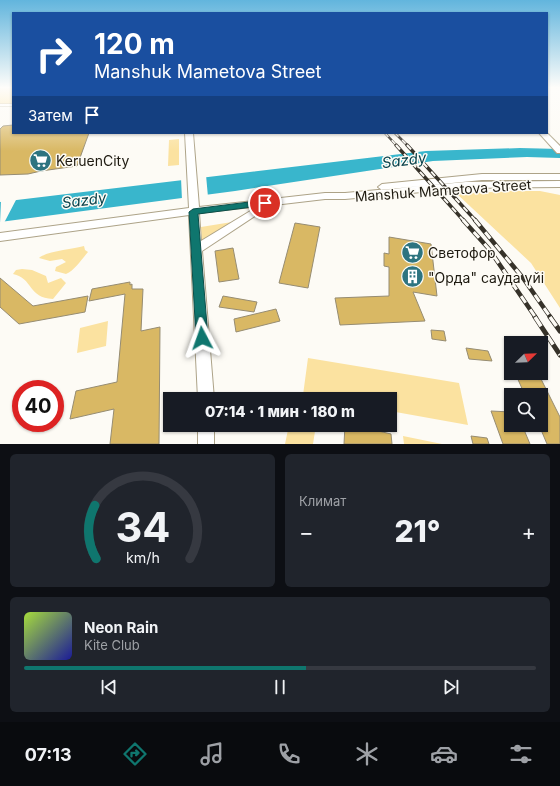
<!DOCTYPE html>
<html lang="ru">
<meta charset="utf-8">
<style>
body{margin:0;font-family:Inter,sans-serif;background:#20242c;color:#f1f3f6;height:100vh;display:flex;flex-direction:column;font-size:15px;white-space:nowrap}
*{box-sizing:border-box;margin:0}
p{font-size:13px;color:#9ea1a6}
.icon{flex:none;width:22px;height:22px;fill:none;stroke:currentColor;stroke-width:2;stroke-linecap:round;stroke-linejoin:round}
.map{position:relative;height:444px;overflow:hidden}
.side{display:flex;flex-direction:column;gap:10px;padding:10px;background:#0d0f14;flex:1}
.side>*{flex:none}
.top-card{position:absolute;left:12px;top:12px;width:536px;height:122px;border-radius:0px;box-shadow:0 1px 3px #0004;background:#1a4fa0;color:#fff;overflow:hidden}
.needle{width:26px;rotate:67deg}
.buttons{position:absolute;left:504px;top:336px;display:grid;gap:8px}
.buttons a{display:grid;place-items:center;width:44px;height:44px;border-radius:0px;background:#171b24;box-shadow:0 1px 3px #0004;font-size:20px}
.speed{position:absolute;left:12px;top:380px;display:flex;gap:8px;font-size:20px;font-weight:700;text-align:center}
.speed>*{display:grid;place-content:center;width:52px;height:52px;border-radius:50%;background:#171b24;box-shadow:0 1px 3px #0004;line-height:1}
.speed .limit{border:6px solid #d22;background:#fff;color:#111}
.pin{position:absolute;display:grid;place-items:center;width:34px;height:34px;color:#fff;margin:-17px;border:2px solid #fff;border-radius:50%;box-shadow:0 1px 4px #0007}
.me{position:absolute;width:44px;margin:-22px;rotate:356deg;stroke-linejoin:round;filter:drop-shadow(0 0 3px #0008)}
.turn{display:flex;align-items:center;gap:14px;height:84px;padding:0 16px;font-size:18px}
.turn .icon{width:52px;height:52px;stroke-width:2.5}
.turn b{display:block;font-size:28px;line-height:34px}
.then{display:flex;align-items:center;height:38px;padding:0 16px;background:#0003;gap:8px;font-size:15px}
.big{font-size:30px;font-weight:800;line-height:1.1}
.side .widget{flex:1;display:flex;flex-direction:column;justify-content:center;gap:6px;min-width:0;padding:0 14px;border-radius:6px;background:#20242c}
.side .dial{align-items:center;gap:0}
.dial svg{height:104px;overflow:visible;fill:none;stroke:#363941;stroke-width:7;stroke-linecap:round;text-anchor:middle}
.dial text{fill:#f1f3f6;stroke:none}
.song{display:flex;align-items:center;gap:12px}
.cover{width:48px;height:48px;border-radius:6px;background:linear-gradient(135deg,hsl(80 70% 55%),hsl(240 70% 35%))}
.played{height:4px;border-radius:2px;background:linear-gradient(90deg,#0f766e 55%,#363941 55%)}
.keys{display:flex;justify-content:space-around;direction:ltr}
.heat{display:flex;justify-content:space-between;align-items:center;font-size:22px;direction:ltr}
.side .tiles{flex:1;display:grid;gap:10px;grid-template-columns:1fr 1fr}
.widget:last-child{grid-column:span 2}
.trip{position:absolute;left:163px;top:392px;width:234px;height:40px;border-radius:0px;background:#171b24;box-shadow:0 1px 3px #0004;font-weight:800;line-height:40px;text-align:center}
.tabs{display:flex;height:64px;justify-content:space-around;align-items:center;background:#090b0e;color:#9ea1a6}
.tabs .icon{width:28px;height:28px}
.tabs .selected{color:#0f766e}
.tabs b{font-size:18px;color:#f1f3f6}
.map>svg:first-child{display:block}
</style>
<div class="map">
<svg width="560" height="444" viewBox="0 0 560 444">
<rect width="100%" height="100%" fill="#fdfbf5"/>
<path fill="#fbe2a0" d="M0,88H13V102L11,104H0Z
M179,139V165L168,166L169,140Z
M510,191H540L560,195V308L531,263L457,194Z
M232,222L202,244L201,227Z
M84,246L85,250L88,252C81,260 75,270 66,274L55,271L56,267L66,262L62,259L50,261L39,258C47,251 73,249 84,246Z
M22,269L32,270L46,276L48,283L61,278L66,283L53,299C28,298 33,278 13,274L16,270Z
M108,321L106,346L77,353L80,328Z
M308,358L459,383L468,425L390,411V399H326L303,395Z
M289,425H316L313,444H285Z
M403,436L442,444H404Z"/>
<path fill="#39b6cc" d="M520,148L560,149V158L527,157L433,161L235,191L0,222V202L426,151Z"/>
<path fill="#fdfbf5" d="M206,175L208,197L182,200L181,178Z
M17,198L4,223L0,224L1,200Z"/>
<path fill="#d9b864" stroke="#968c72" d="M13,125V133H89L77,166L41,171L28,174L0,175V129L3,126Z
M295,223L320,227L308,288L279,283Z
M389,237L431,244L437,296L413,292L425,321L340,325L335,298L389,296V267L384,266V253L389,254Z
M233,248L239,279L219,282L215,251Z
M0,278L33,306L88,296L85,312L19,324L0,307Z
M130,282V285L132,284V289H143L141,331L160,327L159,444H110L114,409L70,419L76,391L117,382L125,294L89,301L92,289Z
M223,296L257,302L254,312L219,307Z
M276,309L280,321L236,332L234,319Z
M431,330L444,331L446,341L432,339Z
M466,348L488,351L492,361L469,359Z
M515,373H538L560,417V444H547L539,425H541V395H525Z
M491,411L511,412V425H522L530,444H503Z
M345,425H353L391,434L392,444H344Z
M471,436L487,438L489,444H473Z"/>
<g fill="none" stroke-linecap="round" stroke-linejoin="round">
<defs>
<path id="street" d="M0,104H13V106H0Z"/>
<path id="secondary" d="M185,133H193L199,207L325,193H345L466,182L560,181V187L466,188L345,199H325L274,205L273,208L258,214L202,251L214,399H198L189,215L0,241V233L189,208ZM260,206L252,210L201,241L199,213Z
M539,133H547L560,146V153H557Z
M482,174H560V180H482L382,190L378,187L382,184Z
M198,425H214V444H198Z"/>
</defs>
<use href="#street" stroke="#ada388" stroke-width="1"/>
<use href="#secondary" stroke="#ada388" stroke-width="2"/>
<use href="#street" fill="#fff" fill-rule="evenodd"/>
<use href="#secondary" fill="#fff" fill-rule="evenodd"/>
<defs>
<path id="rail-far3" d="M385,133L397,146
M395,133L408,146"/>
<path id="rail-far2" d="M396,145L464,221
M407,145L476,221"/>
<path id="rail-far1" d="M463,220L489,249L536,318
M475,220L523,278L551,318"/>
<path id="rail" d="M535,317L560,355
M550,317L560,331"/>
</defs>
<use href="#rail-far3" stroke="#363229" stroke-width="2.5"/>
<use href="#rail-far2" stroke="#363229" stroke-width="3.5"/>
<use href="#rail-far1" stroke="#363229" stroke-width="4.5"/>
<use href="#rail" stroke="#363229" stroke-width="5"/>
<use href="#rail-far3" stroke="#fdfbf5" stroke-width="1.5" stroke-dasharray="5" stroke-linecap="butt"/>
<use href="#rail-far2" stroke="#fdfbf5" stroke-width="2" stroke-dasharray="6" stroke-linecap="butt"/>
<use href="#rail-far1" stroke="#fdfbf5" stroke-width="3" stroke-dasharray="8" stroke-linecap="butt"/>
<use href="#rail" stroke="#fdfbf5" stroke-width="3.5" stroke-dasharray="11" stroke-linecap="butt"/>
</g>
<linearGradient id="sky" x2="0" y2="1"><stop stop-color="#62b5dd"/><stop offset="0.58" stop-color="#fefdfa"/><stop offset="1" stop-color="#fefdfa" stop-opacity="0"/></linearGradient>
<rect width="560" height="151" fill="url(#sky)"/>
<path fill="#0f766e" stroke="#0a4d48" d="M265,200L269,203L268,205L198,214L208,338L207,342L202,343L198,342L196,338L189,212L193,209Z"/>
<defs>
<symbol id="supermarket-disc" viewBox="-11 -11 22 22"><circle r="9.5" fill="#2d7480" stroke="#fdfbf5"/><path d="M-6-5.5h2.5l.6 2H6L4.5 2H-2.5L-4.4-4H-6ZM-1.5 3.2a1.3 1.3 0 1 0 .1 0ZM3 3.2a1.3 1.3 0 1 0 .1 0Z" fill="#fff"/></symbol>
<symbol id="building-disc" viewBox="-11 -11 22 22"><circle r="9.5" fill="#2d7480" stroke="#fdfbf5"/><path d="M-4-6H4V6H1V3H-1V6H-4ZM-2.5-4.3h1.7v1.8h-1.7ZM.8-4.3h1.7v1.8H.8ZM-2.5-1h1.7V.8h-1.7ZM.8-1h1.7V.8H.8Z" fill="#fff"/></symbol>
</defs>
<g fill-rule="evenodd">
<use href="#supermarket-disc" x="28" y="148" width="25" height="25"/>
<use href="#supermarket-disc" x="400" y="240" width="25" height="25"/>
<use href="#building-disc" x="400" y="264" width="25" height="25"/>
</g>
<g text-anchor="middle" dominant-baseline="central" stroke-width="3" stroke-linejoin="round" paint-order="stroke">
<g font-size="14" fill="#1e1a10" stroke="#fdfbf5" text-anchor="start">
<text x="56" y="160">KeruenCity</text>
<text x="428" y="252">Светофор</text>
<text x="428" y="277">"Орда" сауда үйі</text>
</g>
<g font-size="14" fill="#1e1a10" stroke="#fdfbf5">
<text transform="translate(443 190) rotate(-4)">Manshuk Mametova Street</text>
</g>
<g font-size="15" font-style="italic" fill="#09414a" stroke="#fdfbf5">
<text transform="translate(404 160) rotate(-7)">Sazdy</text>
<text transform="translate(84 200) rotate(-7)">Sazdy</text>
</g>
</g>
</svg>
<div class="buttons">
<a><svg class="needle" viewBox="-14 -14 28 28"><path d="M0-13l5 13h-10z" fill="#e53935"/><path d="M0 13l5-13h-10z" fill="#9ea1a6"/></svg></a>
<a><svg class="icon" aria-label="search" viewBox="0 0 24 24"><circle cx="10" cy="10" r="6"/><path d="M15 15l6 6"/></svg></a>
</div>
<div class="speed"><div class="limit">40</div></div>
<div class="pin" style="left:265px;top:203px;background:#d93025"><svg class="icon" aria-label="arrive" viewBox="0 0 24 24"><path d="M6 21V4h12l-3 4 3 4H6"/></svg></div>
<svg class="me" style="left:202px;top:338px" viewBox="-20 -20 40 40"><path d="M0-17L14 15 0 8-14 15z" fill="#0f766e" stroke="#fff" stroke-width="4"/></svg>
<div class="trip">07:14 · 1 мин · 180 m</div>
<div class="top-card">
<div class="turn"><svg class="icon" aria-label="right" viewBox="0 0 24 24"><path d="M7 20v-9h11M14 6l5 5-5 5"/></svg><div><b>120 m</b>Manshuk Mametova Street</div></div>
<div class="then">Затем<svg class="icon" aria-label="arrive" viewBox="0 0 24 24"><path d="M6 21V4h12l-3 4 3 4H6"/></svg></div>
</div>
</div>
<section class="side">
<div class="tiles">
<div class="widget dial"><svg viewBox="0 0 100 80">
<path d="M14 69A42 42 0 1 1 86 69"/>
<path d="M14 69A42 42 0 0 1 13 28" stroke="#0f766e"/>
<text x="50" y="56" font-size="32" font-weight="700">34</text>
<text x="50" y="72" font-size="11">km/h</text>
</svg></div>
<div class="widget"><p>Климат</p>
<div class="heat"><a>−</a><b class="big">21°</b><a>+</a></div>
</div>
<div class="widget">
<div class="song"><i class="cover"></i><div><b>Neon Rain</b><p>Kite Club</p></div></div>
<div class="played"></div>
<div class="keys"><svg class="icon" aria-label="previous" viewBox="0 0 24 24"><path d="M18 5L8 12l10 7zM5 5v14"/></svg><svg class="icon" aria-label="pause" viewBox="0 0 24 24"><path d="M8 5v14M16 5v14"/></svg><svg class="icon" aria-label="next" viewBox="0 0 24 24"><path d="M6 5l10 7-10 7zM19 5v14"/></svg></div>
</div>
</div>
</section>
<nav class="tabs">
<b>07:13</b>
<svg class="icon selected" aria-label="directions" viewBox="0 0 24 24"><path d="M12 3l9 9-9 9-9-9zM9 14v-3h6M13 9l2 2-2 2"/></svg>
<svg class="icon" aria-label="music" viewBox="0 0 24 24"><path d="M9 18V5l10-2v13"/><circle cx="6" cy="18" r="3"/><circle cx="16" cy="16" r="3"/></svg>
<svg class="icon" aria-label="phone" viewBox="0 0 24 24"><path d="M5 4h4l2 5-3 2q2 4 5 5l2-3 5 2v4C11 20 4 13 5 4z"/></svg>
<svg class="icon" aria-label="climate" viewBox="0 0 24 24"><path d="M12 3v18M4 7l16 10M4 17L20 7"/></svg>
<svg class="icon" aria-label="car" viewBox="0 0 24 24"><path d="M5 17H2v-5l4-1 3-4h7l3 4 3 1v5h-3M9 17h6M6 11h13"/><circle cx="7" cy="17" r="2"/><circle cx="17" cy="17" r="2"/></svg>
<svg class="icon" aria-label="filters" viewBox="0 0 24 24"><path d="M4 7h16M4 17h16"/><circle cx="9" cy="7" r="2"/><circle cx="15" cy="17" r="2"/></svg>
</nav>
